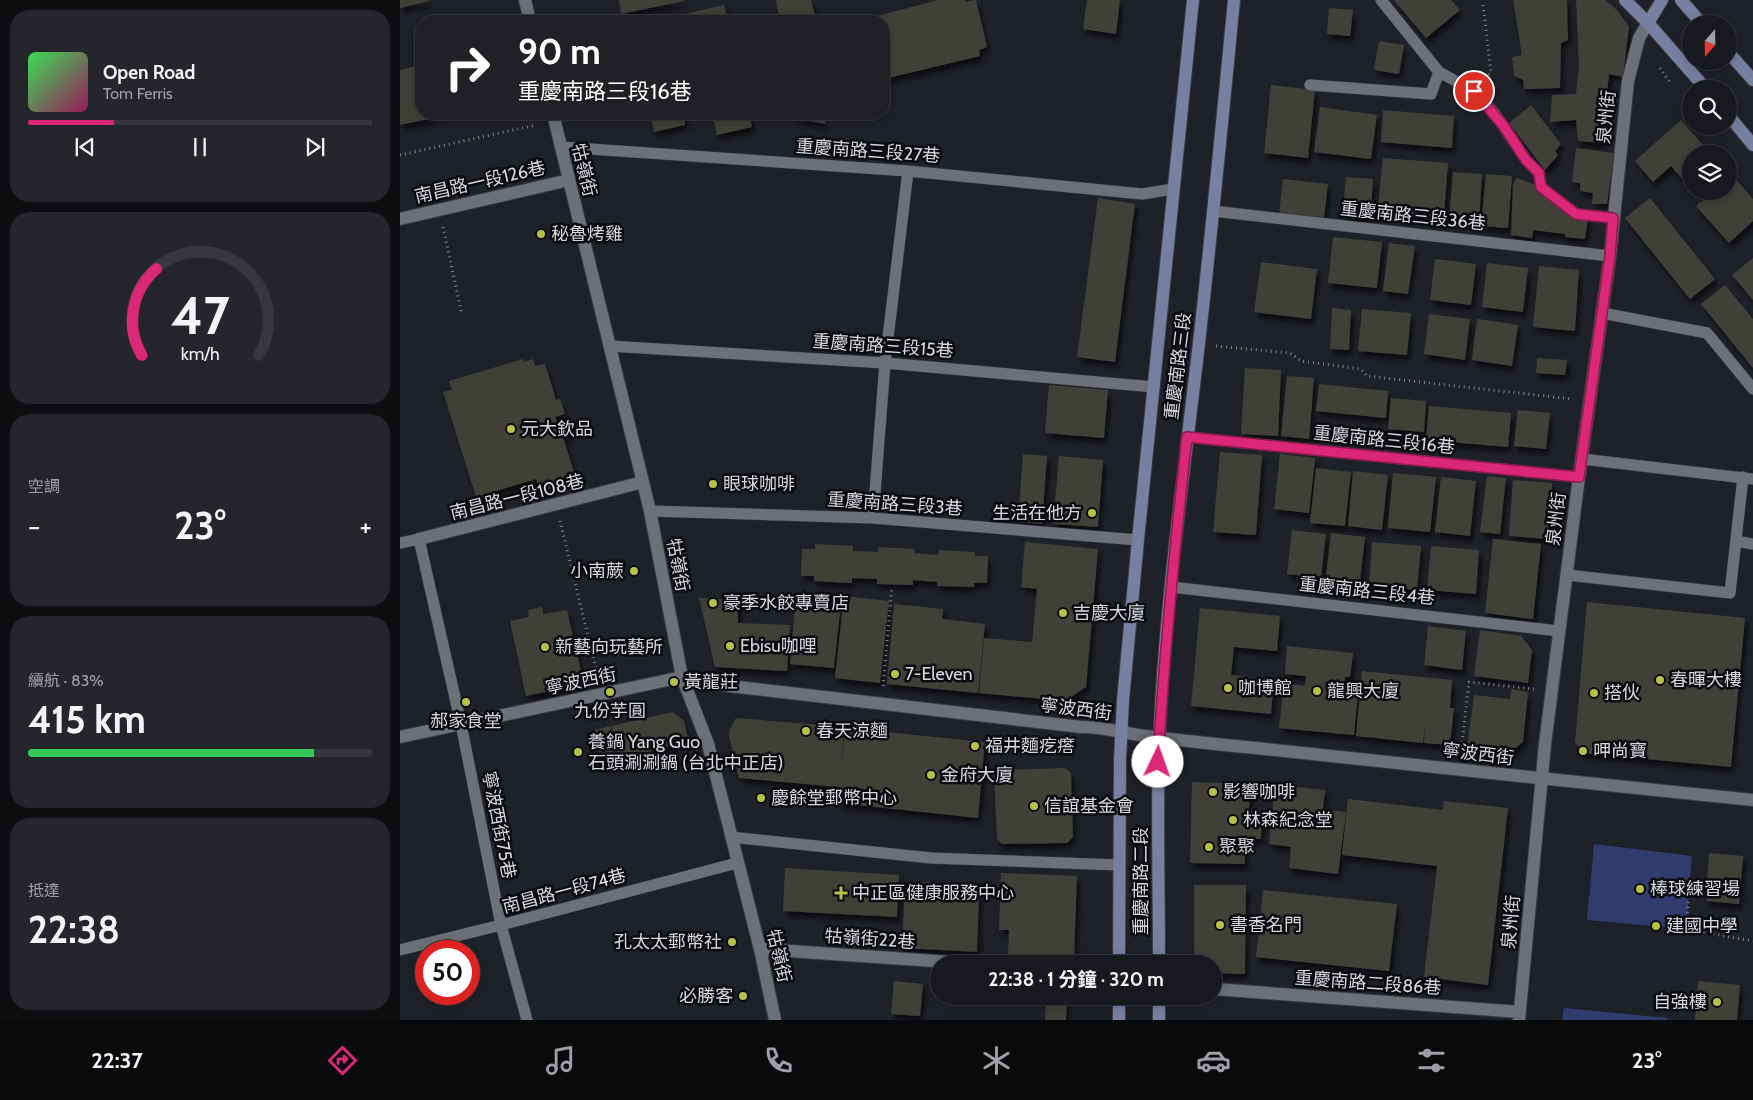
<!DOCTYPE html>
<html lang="zh-TW">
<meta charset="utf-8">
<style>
body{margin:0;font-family:Cabin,"Noto Sans TC",sans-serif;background:#24262b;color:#f1f3f6;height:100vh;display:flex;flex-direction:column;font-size:19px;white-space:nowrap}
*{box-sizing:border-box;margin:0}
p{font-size:16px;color:#9ea0a4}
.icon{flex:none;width:28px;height:28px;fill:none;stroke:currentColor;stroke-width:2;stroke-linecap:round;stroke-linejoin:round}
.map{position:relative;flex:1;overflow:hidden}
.sheet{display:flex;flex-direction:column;gap:10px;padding:10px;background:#0d0e10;width:400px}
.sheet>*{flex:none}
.hud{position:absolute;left:15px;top:15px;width:475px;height:105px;border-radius:20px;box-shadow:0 2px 12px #0003,0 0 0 1px #36383c;background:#202124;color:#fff;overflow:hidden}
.needle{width:32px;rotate:200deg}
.fabs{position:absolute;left:1282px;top:15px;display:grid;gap:10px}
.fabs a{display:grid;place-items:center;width:55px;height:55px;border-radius:50%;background:#17191e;box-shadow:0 2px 12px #0003,0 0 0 1px #36383c;font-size:25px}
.speed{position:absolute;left:15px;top:940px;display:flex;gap:10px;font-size:25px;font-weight:700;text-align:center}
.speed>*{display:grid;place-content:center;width:65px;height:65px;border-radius:50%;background:#17191e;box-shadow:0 2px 12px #0003,0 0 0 1px #36383c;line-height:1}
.speed .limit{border:8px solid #d22;background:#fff;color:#111}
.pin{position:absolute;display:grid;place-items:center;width:42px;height:42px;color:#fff;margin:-21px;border:2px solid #fff;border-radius:50%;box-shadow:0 1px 5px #0007}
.me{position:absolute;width:55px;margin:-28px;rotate:3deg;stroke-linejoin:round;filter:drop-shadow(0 0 4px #0008)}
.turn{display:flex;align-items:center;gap:18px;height:105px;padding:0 20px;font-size:22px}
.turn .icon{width:65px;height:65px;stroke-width:2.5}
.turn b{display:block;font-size:35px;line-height:42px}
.big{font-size:38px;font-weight:700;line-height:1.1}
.sheet .tile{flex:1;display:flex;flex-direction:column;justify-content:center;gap:8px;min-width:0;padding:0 18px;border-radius:20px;background:#24262b}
.sheet .dial{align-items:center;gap:0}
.dial svg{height:130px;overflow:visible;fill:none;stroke:#36383c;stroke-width:7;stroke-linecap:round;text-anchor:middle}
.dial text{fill:#f1f3f6;stroke:none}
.song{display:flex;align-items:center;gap:15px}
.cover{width:60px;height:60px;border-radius:8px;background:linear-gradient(135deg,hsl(130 70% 55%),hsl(330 70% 35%))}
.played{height:5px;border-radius:2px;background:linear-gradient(90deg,#db2777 25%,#36383c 25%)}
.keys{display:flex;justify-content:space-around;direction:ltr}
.heat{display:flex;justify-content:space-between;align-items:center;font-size:28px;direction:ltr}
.charge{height:8px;border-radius:4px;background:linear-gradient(90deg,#34c759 83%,#36383c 0)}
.trip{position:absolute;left:530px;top:955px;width:292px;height:50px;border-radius:25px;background:#17191e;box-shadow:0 2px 12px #0003,0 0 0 1px #36383c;font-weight:700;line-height:50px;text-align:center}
.dock{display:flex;height:80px;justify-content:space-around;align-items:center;background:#090a0c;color:#9ea0a4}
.dock .icon{width:35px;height:35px}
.dock .on{color:#db2777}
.dock b{font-size:22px;color:#f1f3f6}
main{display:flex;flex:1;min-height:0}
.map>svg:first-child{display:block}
</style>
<main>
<section class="sheet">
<div class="tile">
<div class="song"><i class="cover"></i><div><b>Open Road</b><p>Tom Ferris</p></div></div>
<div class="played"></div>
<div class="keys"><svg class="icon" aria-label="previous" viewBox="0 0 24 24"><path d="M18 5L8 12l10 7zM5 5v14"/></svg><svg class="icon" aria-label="pause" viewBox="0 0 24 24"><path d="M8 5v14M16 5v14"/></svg><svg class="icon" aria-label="next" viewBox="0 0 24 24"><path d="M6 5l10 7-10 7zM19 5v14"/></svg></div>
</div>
<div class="tile dial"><svg viewBox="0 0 100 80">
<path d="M14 69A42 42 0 1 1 86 69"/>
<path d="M14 69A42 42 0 0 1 23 16" stroke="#db2777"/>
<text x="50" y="56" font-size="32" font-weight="700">47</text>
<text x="50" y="72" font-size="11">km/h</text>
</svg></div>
<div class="tile"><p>空調</p>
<div class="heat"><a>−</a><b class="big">23°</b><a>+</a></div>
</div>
<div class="tile"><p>續航 · 83%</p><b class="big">415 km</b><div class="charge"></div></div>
<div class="tile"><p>抵達</p><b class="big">22:38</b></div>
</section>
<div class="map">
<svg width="1353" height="1020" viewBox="0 0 1353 1020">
<defs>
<filter id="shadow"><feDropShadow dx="3" dy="5.5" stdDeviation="2.5" flood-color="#0009"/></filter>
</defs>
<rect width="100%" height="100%" fill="#1f2128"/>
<path fill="#303c6e" d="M1194,844L1292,856L1286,929L1187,920Z
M1164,1008L1267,1018V1020H1162Z"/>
<path fill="#404139" filter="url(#shadow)" d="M0,0H29V1L0,8Z
M219,0H284V1L221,14Z
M376,0H411L416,21H380Z
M538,0H565V2L576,0L587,47L579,50L580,56L484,79V21H459Z
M687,0H720L716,34L683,29Z
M994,0H1051L1060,10L1026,38Z
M1113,0H1167L1168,40L1161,43L1160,88L1124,89L1123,80L1114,76L1112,57L1122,55Z
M1176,0H1205L1218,11L1229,27L1223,77L1209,74L1202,143L1178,141L1176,120L1150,122L1152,95L1176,94L1179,66Z
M324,5L328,21H291L289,13Z
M929,8L953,10L950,36L927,34Z
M979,41L1004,45L999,74L974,70Z
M21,65V114L48,115L0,125V70Z
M871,85L915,90L908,158L864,153Z
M1131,105L1161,144L1155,151L1158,155L1145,170L1109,123Z
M920,107L977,115L971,159L914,152Z
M983,110L1054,116L1052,148L981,142Z
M250,114H283L285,125L254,132Z
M312,114H349L352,127L317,135Z
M392,114H421L426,124L398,119Z
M1281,120L1311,154H1291V189L1271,166L1253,182L1235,161Z
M1176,148L1214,153L1207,204H1192L1193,193L1180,191V183L1172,182Z
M983,158L1048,163L1044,215L1029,217L1024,215L1013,219L978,206Z
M1053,172L1082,174L1079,223L1049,221Z
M1086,174L1112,176L1108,228L1081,226Z
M1332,175L1353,199V221L1329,243L1296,206L1314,191H1329V178Z
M946,177L973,179L970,220L942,218Z
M1117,178L1133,184L1166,209L1168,215L1188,217L1185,239L1165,237V234L1133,230L1132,238L1111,235L1113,183Z
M883,179L928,184L924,218L879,214Z
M698,198L735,204L715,362L677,357Z
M1250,198L1315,279L1290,299L1225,218Z
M933,237L982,242L977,288L928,283Z
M989,243L1015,246L1008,294L983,291Z
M1353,258V300L1332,275Z
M1035,259L1076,264L1071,305L1030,300Z
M861,262L917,269L911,319L854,312Z
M1087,263L1128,268L1123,312L1082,307Z
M1139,266L1179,270L1175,331L1133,327Z
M1325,285L1353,319V368L1301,304Z
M932,308L951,310L949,350L930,349Z
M962,309L1011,313L1007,355L958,351Z
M1029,314L1070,319L1065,360L1024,354Z
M1077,319L1118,325L1112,366L1072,360Z
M1137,358L1167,360L1165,375L1136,373Z
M123,359L124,362L133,359L135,366L145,364L156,400L160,399L165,414L155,417L157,423L165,420L170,435L163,437L174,472L166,474L168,483L140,492L136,479L93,492L95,498L78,503L43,392L52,390L49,381Z
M845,368L881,370L878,436L841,434Z
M887,376L914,378L909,439L881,436Z
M919,384L988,391L986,418L916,411Z
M649,385L708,390L704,438L645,433Z
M991,398L1026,401L1024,432L988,429Z
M1029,406L1111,413L1108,447L1026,440Z
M1118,410L1150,413L1146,449L1114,446Z
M820,452L862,455L856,535L813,532Z
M623,454L647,456L642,524L618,522Z
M880,454L915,458L909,513L874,509Z
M659,456L703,460L698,527L653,524Z
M916,468L951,472L945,526L910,523Z
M953,471L988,475L982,530L948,526Z
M993,473L1036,477L1030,532L988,528Z
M1087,476L1106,478L1100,534L1080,532Z
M1041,477L1076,481L1070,536L1035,532Z
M1113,480L1152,483L1148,539L1109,536Z
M892,530L926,534L921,578L887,574Z
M931,533L965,537L960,581L926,577Z
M1093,539L1141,544L1133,619L1085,613Z
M625,542L698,549L686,687L665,701L579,693L584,638L632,642L637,589L621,587Z
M972,542L1021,546L1017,590L969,586Z
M415,544L453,546V551L478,552V547L515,549L514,553L538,555L539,550L575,552V556H588L587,583H574V587L537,586V582L513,580V585L477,584V579L452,578V583L414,581V576H401L402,549H415Z
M1031,546L1079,550L1076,594L1027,590Z
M444,596L489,601L480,683L435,678Z
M299,598L338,600V623L390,625L387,671L315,667Z
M1187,602L1345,618L1331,767L1183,753L1175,742Z
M494,604L543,609L542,619L585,624L578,693L487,684Z
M142,607L143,614L167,610L184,684L126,696L110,621L129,617L128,610Z
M395,607L440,611L434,668L390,664Z
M800,608L880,616L877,651L834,647L831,675L874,680L871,714L791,706Z
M1028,626L1066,631L1062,670L1024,665Z
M1080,630L1121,636L1132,650L1128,683L1074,676Z
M887,646L953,653L950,677H945L943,690L958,692L954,735L879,728L884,683L905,686L906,676L885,674Z
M962,671L1052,680L1050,708H1054L1050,745L1024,743L1025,723L1023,743L956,736Z
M1111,689L1128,692L1123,742L1108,754L1067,749L1074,695L1110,699Z
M273,712L284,721L289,742L219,759L211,726Z
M336,718L444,727L441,768L445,728L585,742L578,818L438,803L439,787L339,778L329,736L330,729Z
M210,726L219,762L203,767L194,730Z
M665,768L671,773L673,837L667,843L602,844L597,839L594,775L600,770Z
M792,782L850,784L849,810L862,811L861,839H845V864L790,863Z
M875,785L925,790L923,809L946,812L938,874L889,868L891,847L869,844Z
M948,799L1043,810L1044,801L1108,808L1088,985L1024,977L1037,866L942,855Z
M1309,853L1343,856L1339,904L1306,901Z
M385,868L499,875L497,917L383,911Z
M601,873L677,876L674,958L608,955L609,930H599Z
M519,882L566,885V891L579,892L577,952L502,948L505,886L519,887Z
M794,885H846L845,974L814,973V964H794Z
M863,890L997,904L989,971L856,957Z
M494,981L523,984L520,1016L491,1014Z
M1298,981L1340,985L1337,1020H1295Z
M646,996H667L666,1020H645Z"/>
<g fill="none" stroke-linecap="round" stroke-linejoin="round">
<defs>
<path id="lane" d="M981,0L1039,72L1074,91L1095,114L1126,160L1139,173L1141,187L1176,214L1213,218
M910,85L1031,94L1039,72
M161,147L508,171L742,194L773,189
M813,211L1210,256
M1202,313L1307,333L1353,389
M209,346L485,363L754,387
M787,437L1179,477
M1182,459L1353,479
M250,511L473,518L738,540
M473,518L485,363L508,171
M1336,541L1353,544
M0,543L19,539L61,724L101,925L127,1020
M1167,575L1330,593L1343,477
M771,587L1159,631
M331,837L531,858L719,865
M0,950L101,925L337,863"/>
<path id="street" d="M125,0L130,21
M153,114L250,511L282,677L308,744L360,949L375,1020
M0,219L169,180
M19,539L243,482
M0,737L282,677L312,684L681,727C703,727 724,733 745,736C785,741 825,745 865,749C1028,766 1190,784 1353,800
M360,949L578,964
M814,989L1120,1012
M1119,1020L1145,744L1179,477L1210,256L1228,81L1239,38L1248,23"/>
<path id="secondary" d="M1225,0L1248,23L1306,89
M1281,0L1302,24
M1248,23L1262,0
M1329,53L1353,80
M1329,116L1353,145
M719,964L720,759L723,700L738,540L793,0
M759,964C759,878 756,792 761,706C768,585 785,464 799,343C812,229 823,114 834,0
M719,1020V996
M759,1020V996"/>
</defs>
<use href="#lane" stroke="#3a3c42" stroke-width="12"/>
<use href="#street" stroke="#3a3c42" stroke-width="14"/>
<use href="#secondary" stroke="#3a3c42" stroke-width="14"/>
<path stroke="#83858b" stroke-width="3" stroke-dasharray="1 4" stroke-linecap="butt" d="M1083,5L1091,72L1086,77
M1260,68L1271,84
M0,155L136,125
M43,227L62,315
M816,346L890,353L901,361L961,369L967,376L1172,399
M160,521L198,677
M483,686L492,587
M1061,752L1069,682L1134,689
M1290,882L1286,929L1353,941"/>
<use href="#lane" stroke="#6d7078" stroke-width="11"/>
<use href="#street" stroke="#6d7078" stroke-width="12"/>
<use href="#secondary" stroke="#7780a0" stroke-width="12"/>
</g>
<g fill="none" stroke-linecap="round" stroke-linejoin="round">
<defs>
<path id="route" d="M758,762C764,653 775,545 787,437L1179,477L1210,256L1213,218L1176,214L1141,187L1139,173L1126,160L1103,125L1074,91"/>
</defs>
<use href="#route" stroke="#8e194d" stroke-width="12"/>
<use href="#route" stroke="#db2777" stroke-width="9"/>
</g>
<g fill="#b8c147" stroke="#0a0b0e" stroke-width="2">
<circle cx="141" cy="234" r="5"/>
<circle cx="111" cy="429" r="5"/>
<circle cx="313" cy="484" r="5"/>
<circle cx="692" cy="513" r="5"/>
<circle cx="234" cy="571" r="5"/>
<circle cx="313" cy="603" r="5"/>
<circle cx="663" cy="613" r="5"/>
<circle cx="330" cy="646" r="5"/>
<circle cx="145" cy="647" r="5"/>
<circle cx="495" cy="674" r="5"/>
<circle cx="1260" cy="680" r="5"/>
<circle cx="274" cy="682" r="5"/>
<circle cx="828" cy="688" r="5"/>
<circle cx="917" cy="691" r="5"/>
<circle cx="210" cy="692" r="5"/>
<circle cx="1194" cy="693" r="5"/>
<circle cx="66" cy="702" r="5"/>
<circle cx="406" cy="731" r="5"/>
<circle cx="575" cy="746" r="5"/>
<circle cx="1183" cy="751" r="5"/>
<circle cx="178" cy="752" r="5"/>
<circle cx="531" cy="775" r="5"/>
<circle cx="813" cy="792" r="5"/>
<circle cx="361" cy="798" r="5"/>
<circle cx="634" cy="806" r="5"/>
<circle cx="833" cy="820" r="5"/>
<circle cx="809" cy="847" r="5"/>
<circle cx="1240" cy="889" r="5"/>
<path d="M438.5 885.5h5v5h5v5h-5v5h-5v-5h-5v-5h5z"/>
<circle cx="820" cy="925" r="5"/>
<circle cx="1256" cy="926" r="5"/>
<circle cx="332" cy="942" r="5"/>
<circle cx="343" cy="996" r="5"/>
<circle cx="1317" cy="1002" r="5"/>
</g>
<g text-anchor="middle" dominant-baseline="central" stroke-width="5" stroke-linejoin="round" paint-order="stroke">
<g font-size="18" fill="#d6d8dd" stroke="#0a0b0e">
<text transform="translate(1206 117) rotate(-84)">泉州街</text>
<text transform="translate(468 151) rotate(4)">重慶南路三段27巷</text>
<text transform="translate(184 170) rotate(76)">牯嶺街</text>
<text transform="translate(80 182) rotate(-13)">南昌路一段126巷</text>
<text transform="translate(1013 216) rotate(6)">重慶南路三段36巷</text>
<text transform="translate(483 346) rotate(4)">重慶南路三段15巷</text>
<text transform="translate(778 366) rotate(-83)">重慶南路三段</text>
<text transform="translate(984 440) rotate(6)">重慶南路三段16巷</text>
<text transform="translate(117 497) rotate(-14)">南昌路一段108巷</text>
<text transform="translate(495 504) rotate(4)">重慶南路三段3巷</text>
<text transform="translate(1156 519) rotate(-83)">泉州街</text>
<text transform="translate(278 565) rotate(79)">牯嶺街</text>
<text transform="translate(967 591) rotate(6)">重慶南路三段4巷</text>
<text transform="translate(181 681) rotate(-12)">寧波西街</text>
<text transform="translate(676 709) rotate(7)">寧波西街</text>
<text transform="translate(1078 754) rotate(7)">寧波西街</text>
<text transform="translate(99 825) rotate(79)">寧波西街75巷</text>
<text transform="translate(741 881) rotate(-90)">重慶南路二段</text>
<text transform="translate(164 891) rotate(-15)">南昌路一段74巷</text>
<text transform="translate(1111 922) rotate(-85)">泉州街</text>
<text transform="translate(470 939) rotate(4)">牯嶺街22巷</text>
<text transform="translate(379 956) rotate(77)">牯嶺街</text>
<text transform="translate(968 983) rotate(4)">重慶南路二段86巷</text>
</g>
<g font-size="18" fill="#d6d8dd" stroke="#0a0b0e" text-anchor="start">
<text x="151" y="234">秘魯烤雞</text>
<text x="121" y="429">元大欽品</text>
<text x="323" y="484">眼球咖啡</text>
<text x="682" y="513" text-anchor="end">生活在他方</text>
<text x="224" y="571" text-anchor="end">小南蕨</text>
<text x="323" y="603">豪季水餃專賣店</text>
<text x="673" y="613">吉慶大廈</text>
<text x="340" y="646">Ebisu咖哩</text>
<text x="155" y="647">新藝向玩藝所</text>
<text x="505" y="674">7-Eleven</text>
<text x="1270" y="680">春暉大樓</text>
<text x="284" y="682">黃龍莊</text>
<text x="838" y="688">咖博館</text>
<text x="927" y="691">龍興大廈</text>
<text x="1204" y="693">搭伙</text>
<text x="210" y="711" text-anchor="middle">九份芋圓</text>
<text x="66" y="721" text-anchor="middle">郝家食堂</text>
<text x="416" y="731">春天涼麵</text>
<text x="188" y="742">養鍋 Yang Guo<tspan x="188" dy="21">石頭涮涮鍋 (台北中正店)</tspan></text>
<text x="585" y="746">福井麵疙瘩</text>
<text x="1193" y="751">呷尚寶</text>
<text x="541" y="775">金府大廈</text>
<text x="823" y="792">影響咖啡</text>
<text x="371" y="798">慶餘堂郵幣中心</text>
<text x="644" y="806">信誼基金會</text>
<text x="843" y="820">林森紀念堂</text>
<text x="819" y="847">聚聚</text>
<text x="1250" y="889">棒球練習場</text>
<text x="452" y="893">中正區健康服務中心</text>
<text x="830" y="925">書香名門</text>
<text x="1266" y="926">建國中學</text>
<text x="322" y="942" text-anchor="end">孔太太郵幣社</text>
<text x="333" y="996" text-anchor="end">必勝客</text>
<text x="1307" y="1002" text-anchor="end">自強樓</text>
</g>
</g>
</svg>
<div class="fabs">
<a><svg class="needle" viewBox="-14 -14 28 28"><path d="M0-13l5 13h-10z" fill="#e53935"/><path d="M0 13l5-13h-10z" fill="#9ea0a4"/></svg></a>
<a><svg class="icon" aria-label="search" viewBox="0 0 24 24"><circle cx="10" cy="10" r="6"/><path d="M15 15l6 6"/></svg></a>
<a><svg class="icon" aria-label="layers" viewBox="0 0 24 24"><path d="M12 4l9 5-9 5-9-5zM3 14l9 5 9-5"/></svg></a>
</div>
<div class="speed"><div class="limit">50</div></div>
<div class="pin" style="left:1074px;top:91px;background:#d93025"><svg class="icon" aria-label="arrive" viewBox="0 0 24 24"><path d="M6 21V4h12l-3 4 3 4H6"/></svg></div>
<svg class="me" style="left:758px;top:762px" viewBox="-20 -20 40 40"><circle r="19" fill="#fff"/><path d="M0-13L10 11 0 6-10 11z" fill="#db2777"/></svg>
<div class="trip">22:38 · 1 分鐘 · 320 m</div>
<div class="hud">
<div class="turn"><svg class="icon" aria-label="right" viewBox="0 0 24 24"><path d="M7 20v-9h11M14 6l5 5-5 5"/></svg><div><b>90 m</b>重慶南路三段16巷</div></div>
</div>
</div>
</main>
<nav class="dock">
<b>22:37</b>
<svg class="icon on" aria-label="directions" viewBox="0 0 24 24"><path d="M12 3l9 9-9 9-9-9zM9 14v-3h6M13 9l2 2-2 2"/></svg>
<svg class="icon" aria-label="music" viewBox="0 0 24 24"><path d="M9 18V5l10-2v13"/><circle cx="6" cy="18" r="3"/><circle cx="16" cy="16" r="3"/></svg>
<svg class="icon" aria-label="phone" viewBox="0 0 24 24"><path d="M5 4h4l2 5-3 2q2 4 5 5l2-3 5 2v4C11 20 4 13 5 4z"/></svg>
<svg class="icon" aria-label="climate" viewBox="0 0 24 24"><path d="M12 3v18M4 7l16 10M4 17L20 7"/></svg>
<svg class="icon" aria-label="car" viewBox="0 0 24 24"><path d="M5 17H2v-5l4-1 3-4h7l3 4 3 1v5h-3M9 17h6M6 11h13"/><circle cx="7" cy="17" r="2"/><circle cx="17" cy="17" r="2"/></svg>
<svg class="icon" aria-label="filters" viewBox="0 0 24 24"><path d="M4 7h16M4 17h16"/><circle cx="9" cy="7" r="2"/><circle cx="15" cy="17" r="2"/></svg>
<b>23°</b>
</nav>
